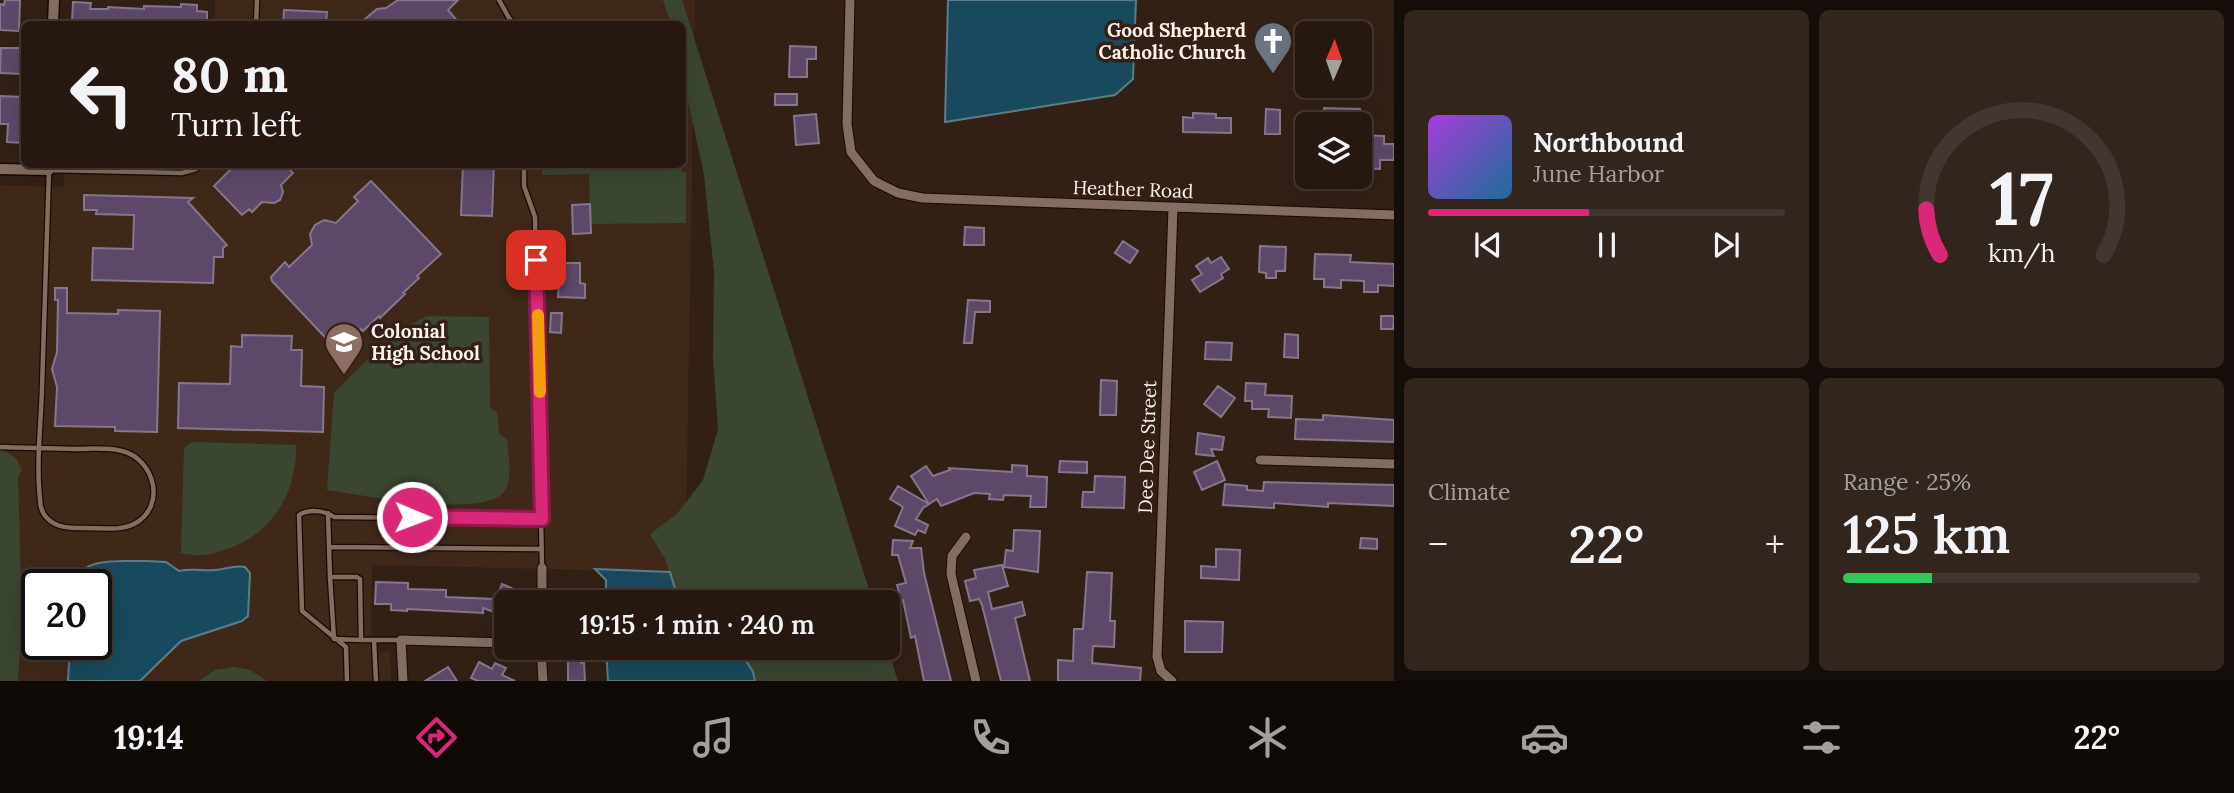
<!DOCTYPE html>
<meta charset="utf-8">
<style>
body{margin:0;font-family:Lora,serif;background:#32251e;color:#f1f3f6;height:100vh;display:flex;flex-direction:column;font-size:26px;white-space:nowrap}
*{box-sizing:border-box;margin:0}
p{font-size:23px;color:#a4a09f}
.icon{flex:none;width:38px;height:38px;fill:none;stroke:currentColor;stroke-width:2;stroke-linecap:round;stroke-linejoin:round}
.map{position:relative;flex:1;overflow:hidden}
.sheet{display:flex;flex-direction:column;gap:10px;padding:10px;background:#150d09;width:840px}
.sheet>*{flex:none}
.banner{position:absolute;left:21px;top:21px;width:665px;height:147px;border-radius:10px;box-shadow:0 7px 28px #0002,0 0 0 2px #423730;background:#261810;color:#f1f3f6;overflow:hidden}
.needle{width:46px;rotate:2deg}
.tools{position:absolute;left:1295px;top:21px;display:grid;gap:14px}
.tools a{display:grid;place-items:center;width:77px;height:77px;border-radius:10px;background:#261810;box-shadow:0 7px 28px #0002,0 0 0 2px #423730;font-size:35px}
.speed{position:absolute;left:21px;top:569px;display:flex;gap:14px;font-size:35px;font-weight:700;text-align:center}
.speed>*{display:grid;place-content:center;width:91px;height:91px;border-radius:50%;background:#261810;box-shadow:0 7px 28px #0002,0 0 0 2px #423730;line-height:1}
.speed .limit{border:4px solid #111;border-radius:10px;background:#fff;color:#111}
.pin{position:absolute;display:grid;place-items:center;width:60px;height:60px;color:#fff;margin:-30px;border-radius:14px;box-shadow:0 4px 10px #0006}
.me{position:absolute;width:77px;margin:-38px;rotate:91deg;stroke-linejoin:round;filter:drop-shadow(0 0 5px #0008)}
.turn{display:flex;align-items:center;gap:24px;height:147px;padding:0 35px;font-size:32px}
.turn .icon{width:91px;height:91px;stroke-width:2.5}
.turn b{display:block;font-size:49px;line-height:60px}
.big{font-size:52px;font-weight:600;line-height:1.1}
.sheet .tile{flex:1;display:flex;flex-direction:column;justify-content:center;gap:10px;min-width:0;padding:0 24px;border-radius:10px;background:#32251e}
.sheet .dial{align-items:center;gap:0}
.dial svg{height:182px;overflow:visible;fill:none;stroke:#423730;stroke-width:7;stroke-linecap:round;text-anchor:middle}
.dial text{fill:#f1f3f6;stroke:none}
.song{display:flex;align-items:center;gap:21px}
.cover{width:84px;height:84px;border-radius:10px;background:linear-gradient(135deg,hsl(280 70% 55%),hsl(200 70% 35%))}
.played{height:7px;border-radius:4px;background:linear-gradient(90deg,#db2777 45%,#423730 45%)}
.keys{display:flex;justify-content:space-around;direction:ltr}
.heat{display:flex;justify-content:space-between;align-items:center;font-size:38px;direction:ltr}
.charge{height:10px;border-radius:5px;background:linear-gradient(90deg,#34c759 25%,#423730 0)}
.sheet .tiles{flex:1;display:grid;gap:10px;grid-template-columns:repeat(2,1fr)}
.trip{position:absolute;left:494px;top:590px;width:406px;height:70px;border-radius:10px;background:#261810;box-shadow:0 7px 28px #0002,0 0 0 2px #423730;font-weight:600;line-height:70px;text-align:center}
.dock{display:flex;height:112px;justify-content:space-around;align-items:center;background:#0f0a06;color:#a4a09f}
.dock .icon{width:49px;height:49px}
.dock .on{color:#db2777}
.dock b{font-size:32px;color:#f1f3f6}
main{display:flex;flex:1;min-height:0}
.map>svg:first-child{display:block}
</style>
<main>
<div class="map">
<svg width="1394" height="681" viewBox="0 0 1394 681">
<rect width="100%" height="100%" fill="#322015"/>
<path fill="#402819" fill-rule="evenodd" d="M215,0H695L685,572L372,565L371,654L390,651L391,681H0V185L64,187L65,164H682V24H214ZM37,584H96V644H37Z"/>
<path fill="#3a4630" d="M663,0H682L873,602H679L665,559L650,534L677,514L703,480L718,429L713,358L714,272L704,175L683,77L682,24H671Z
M542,165H682V172H686V223L590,224L589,174L542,175Z
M428,316L489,317L490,408L497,412L499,433L507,440C508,455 514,480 503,493C480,518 360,495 327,490L334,393L394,333Z
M192,442L296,445C297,494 271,536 224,550C211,555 195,557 181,553L184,448Z
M0,448L16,458L22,470L18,477L22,619L18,681H0Z
M887,647L898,681H755L753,672L738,648Z
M234,667L250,670L267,681H199L215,670Z"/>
<path fill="#184a5d" stroke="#5d7c87" stroke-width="2" d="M948,0H1136L1133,79L1115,95L945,122Z
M147,561L166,562L179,571C191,568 203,571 215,570C226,569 234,565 245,567L250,573L248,616L242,621L181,641L140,681H68L70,644H96V584H73C82,555 122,562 147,561Z
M595,569L670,572L679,602H606V580Z
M606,648H738L753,672L755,681H608Z"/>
<path fill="#5d486a" stroke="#83778b" stroke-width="2" d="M5,0H20L19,31L0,30V4L4,5Z
M398,0H458L448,10L460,24H359L377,9L386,8Z
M73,2L91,3L90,9H108V7L144,9V6L181,7V4L197,5V11L207,12V24L72,22Z
M284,10L327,12L326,24H283Z
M790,46L816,47V59H807V77H789Z
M1,48H23L22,74L0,73Z
M775,94H797V105H775Z
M0,96L24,97V143L7,142L8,124H0Z
M1324,108L1360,109V124H1324Z
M1266,109L1280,110V134H1265Z
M1193,113L1216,114V118H1231V133L1183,132V117L1193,118Z
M816,114L819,143L796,145L794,116Z
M1360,135L1384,136V144H1394V160H1380V169L1365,168L1366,156H1360Z
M236,164H295L290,170L293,173L281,185L283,192L280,200L274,203L262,202L252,212L249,209L242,215L214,186Z
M463,164H494L492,216L461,215Z
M371,181L441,254L417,276L419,278L403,293L405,294L380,318L379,316L363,331L361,329L338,351L272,281L271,277L285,262L289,267L312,245L310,234L315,225L324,220L336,223L358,201L354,197Z
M84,195L193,198L188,202L227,245L223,248V257H214L213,283L92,280L93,248L133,249L134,215L96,214L97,210H84Z
M590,204L591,233L573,234L572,205Z
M965,227L984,228V245H964Z
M1123,241L1138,251L1130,263L1115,253Z
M1260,246L1286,247L1285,271H1276V278H1266V273L1259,272Z
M1315,254L1351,255L1350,262L1394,264V286L1378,285V292H1364V281L1341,280V288L1324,287V279H1314Z
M1221,257L1229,269L1221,274L1223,278L1200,292L1192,280L1202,274L1196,266L1208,258L1211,263Z
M560,263H580V283L585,284V298L558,297Z
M55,288H67V313L118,314V310L160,311L157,432L115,431V427L55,426L57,387L52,369L57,352L58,300H55Z
M968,300L990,301V312H975L972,343H964Z
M551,313H562L561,333L550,332Z
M1381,316H1394L1393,329H1381Z
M1285,334L1298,335V358L1284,357Z
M242,335L292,336L291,350H302L301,386L324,387L323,432L178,428L179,383L230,384L231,346L242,347Z
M1206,342L1232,343L1231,360L1205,359Z
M1101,380L1117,381L1116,415H1100Z
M1246,383L1266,384L1265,395L1292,396L1291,418L1268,417L1269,409H1252V401H1245Z
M1218,386L1235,398L1221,417L1204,404Z
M1323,415L1394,420V442L1295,439L1296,419L1323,420Z
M1198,433L1224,437L1222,450L1211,449L1214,456L1196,454Z
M1060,461L1087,462V473L1059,472Z
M1217,461L1225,480L1202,490L1194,472Z
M1012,465L1027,466V476L1047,477L1046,507H1030L1031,496L1004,495L1003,500L989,499L990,494L974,493L941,506L937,499L929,504L911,476L926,466L933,476L950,470L949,468L1012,472Z
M1095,476L1125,477L1124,508L1082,507L1083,492H1094Z
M1264,482L1394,485V506L1328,503V507L1274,503V508L1223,505L1225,484L1247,486V490L1263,491Z
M898,486L929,504L923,508L916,519L928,525L925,533L918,530L915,535L895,526L903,507L890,499Z
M1014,530L1040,531L1038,572L1004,567L1006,550L1013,551Z
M1361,538L1377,539V549L1360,548Z
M893,540L913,541L910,548H921L924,573L951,681H924L915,636L911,638L903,600H901L897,585L906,583L898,555H892Z
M1216,549L1240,550L1239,580L1201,578V566L1216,567Z
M1002,565L1008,586L988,592L992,609L1022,602L1025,615L1015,618L1030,681H1001L982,605L979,599L970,601L965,581L976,578L974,570Z
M1087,572L1112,573L1110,621H1115L1114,647L1093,646L1092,663L1141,668L1140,681H1058V660L1073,661L1074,629H1083Z
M376,582L408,583V589L446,590V597L496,599L502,584L516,590L512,602H506V616L483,608V613L407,609V611L391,610V604H375Z
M572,589H590V602H572Z
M1185,621L1223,622L1222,652H1185Z
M568,648H582L581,663H584L585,681H568Z
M479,662L492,669L495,663L506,668L502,675L515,681H478L471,678Z
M448,667L457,681H425Z"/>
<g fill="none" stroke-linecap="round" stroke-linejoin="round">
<defs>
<path id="service" d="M499,0L509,18L515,24
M256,24L257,0
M524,164V186L535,217L542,567
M0,447C25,448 50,448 74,449C90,449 107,447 122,451C155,459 167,507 134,524C120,531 103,528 87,528C74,528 57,529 47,518C42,513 40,507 40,499C36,463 41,424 42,388C44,315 47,243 49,170L182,173L196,169L200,164
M328,513L329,547
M330,577L334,639L361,640
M374,640H401
M347,681L346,647L302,611L299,515C308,509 325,510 334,517L542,519
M376,681L374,640H361L360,579L357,577H330L329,547L542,549"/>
<path id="minor" d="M850,0L847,124L851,152L874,181L898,193L922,198L1394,215
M1260,460L1394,464
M966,537L952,556L951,574L976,681
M542,602V568
M541,648L543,681
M403,681L401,640L506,643
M1172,681L1161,671L1157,657L1173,208"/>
<path id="tertiary" d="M53,24L54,0
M0,169L49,170V164"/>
</defs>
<use href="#service" stroke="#1a0902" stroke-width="7"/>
<use href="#minor" stroke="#1a0902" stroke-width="11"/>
<use href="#tertiary" stroke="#1a0902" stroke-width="13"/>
<use href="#service" stroke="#836d60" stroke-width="4.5"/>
<use href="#minor" stroke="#836d60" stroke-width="9"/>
<use href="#tertiary" stroke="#836d60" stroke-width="10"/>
</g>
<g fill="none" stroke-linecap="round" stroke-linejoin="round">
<defs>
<path id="route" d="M412,517L542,519L536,260"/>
</defs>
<use href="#route" stroke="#8e194d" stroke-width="18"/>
<use href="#route" stroke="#db2777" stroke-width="12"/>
<path stroke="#f59e0b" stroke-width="12" d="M538,315L540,392"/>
</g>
<defs>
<symbol id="church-pin" viewBox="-11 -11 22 30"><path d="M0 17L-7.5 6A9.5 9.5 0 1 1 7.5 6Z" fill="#6b7280" stroke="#322015"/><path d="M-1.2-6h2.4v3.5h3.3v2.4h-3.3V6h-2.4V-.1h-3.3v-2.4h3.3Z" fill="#fff"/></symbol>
<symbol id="school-pin" viewBox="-11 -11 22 30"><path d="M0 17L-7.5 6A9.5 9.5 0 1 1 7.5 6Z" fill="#8d6e63" stroke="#322015"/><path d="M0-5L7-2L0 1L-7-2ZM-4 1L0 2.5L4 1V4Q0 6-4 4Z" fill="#fff"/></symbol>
</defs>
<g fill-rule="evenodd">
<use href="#church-pin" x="1251" y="19" width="44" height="60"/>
<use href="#school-pin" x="322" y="320" width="44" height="60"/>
</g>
<g text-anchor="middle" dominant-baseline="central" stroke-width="7" stroke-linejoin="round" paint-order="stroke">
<g font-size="19" font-weight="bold" fill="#fef1ea" stroke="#322015" text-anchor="end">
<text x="1246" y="30">Good Shepherd<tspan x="1246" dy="22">Catholic Church</tspan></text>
<text x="371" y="331" text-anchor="start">Colonial<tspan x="371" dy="22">High School</tspan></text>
</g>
<g font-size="19" fill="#fef1ea" stroke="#322015">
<text transform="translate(1133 189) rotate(2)">Heather Road</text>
<text transform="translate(1147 447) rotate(-88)">Dee Dee Street</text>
</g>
</g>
</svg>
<div class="tools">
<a><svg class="needle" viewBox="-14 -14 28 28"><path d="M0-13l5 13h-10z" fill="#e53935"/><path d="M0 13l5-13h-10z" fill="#a4a09f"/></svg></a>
<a><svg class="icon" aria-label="layers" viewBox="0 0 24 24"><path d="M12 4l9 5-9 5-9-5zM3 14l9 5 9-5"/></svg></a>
</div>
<div class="speed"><div class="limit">20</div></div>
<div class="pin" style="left:536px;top:260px;background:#d93025"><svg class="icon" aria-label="arrive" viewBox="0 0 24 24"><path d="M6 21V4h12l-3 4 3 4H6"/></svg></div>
<svg class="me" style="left:412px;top:517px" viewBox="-20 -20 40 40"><circle r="17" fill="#db2777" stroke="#fff" stroke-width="3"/><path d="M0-11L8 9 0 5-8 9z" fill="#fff"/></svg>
<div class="trip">19:15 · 1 min · 240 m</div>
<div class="banner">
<div class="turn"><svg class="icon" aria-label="left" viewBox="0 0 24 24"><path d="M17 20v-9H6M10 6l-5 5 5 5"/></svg><div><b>80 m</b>Turn left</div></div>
</div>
</div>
<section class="sheet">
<div class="tiles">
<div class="tile">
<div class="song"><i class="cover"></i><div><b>Northbound</b><p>June Harbor</p></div></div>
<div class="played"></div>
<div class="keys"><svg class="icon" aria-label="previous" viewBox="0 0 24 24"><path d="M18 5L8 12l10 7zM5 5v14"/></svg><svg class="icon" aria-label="pause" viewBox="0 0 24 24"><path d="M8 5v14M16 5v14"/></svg><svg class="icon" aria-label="next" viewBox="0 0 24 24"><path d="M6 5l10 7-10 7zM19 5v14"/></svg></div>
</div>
<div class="tile dial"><svg viewBox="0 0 100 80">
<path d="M14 69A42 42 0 1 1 86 69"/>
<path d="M14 69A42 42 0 0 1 8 49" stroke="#db2777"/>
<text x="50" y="56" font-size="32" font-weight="700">17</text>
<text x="50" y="72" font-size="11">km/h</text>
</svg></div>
<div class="tile"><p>Climate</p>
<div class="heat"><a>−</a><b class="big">22°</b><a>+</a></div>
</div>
<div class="tile"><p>Range · 25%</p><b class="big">125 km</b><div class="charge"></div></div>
</div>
</section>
</main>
<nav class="dock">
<b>19:14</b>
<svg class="icon on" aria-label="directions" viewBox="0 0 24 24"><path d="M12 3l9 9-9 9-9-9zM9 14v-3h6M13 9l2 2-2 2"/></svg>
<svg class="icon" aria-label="music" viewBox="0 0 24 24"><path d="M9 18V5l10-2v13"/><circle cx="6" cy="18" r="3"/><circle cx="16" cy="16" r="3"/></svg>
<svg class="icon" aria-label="phone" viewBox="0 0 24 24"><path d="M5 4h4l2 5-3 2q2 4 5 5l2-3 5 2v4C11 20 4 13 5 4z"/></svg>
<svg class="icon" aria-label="climate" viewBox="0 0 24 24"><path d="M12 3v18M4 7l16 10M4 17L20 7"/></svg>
<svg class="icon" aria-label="car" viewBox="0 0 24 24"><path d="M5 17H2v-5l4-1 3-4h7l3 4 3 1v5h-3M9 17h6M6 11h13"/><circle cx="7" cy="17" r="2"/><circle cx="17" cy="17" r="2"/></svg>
<svg class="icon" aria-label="filters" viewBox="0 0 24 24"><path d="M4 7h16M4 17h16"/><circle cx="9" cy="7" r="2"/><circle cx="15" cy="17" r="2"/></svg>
<b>22°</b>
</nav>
